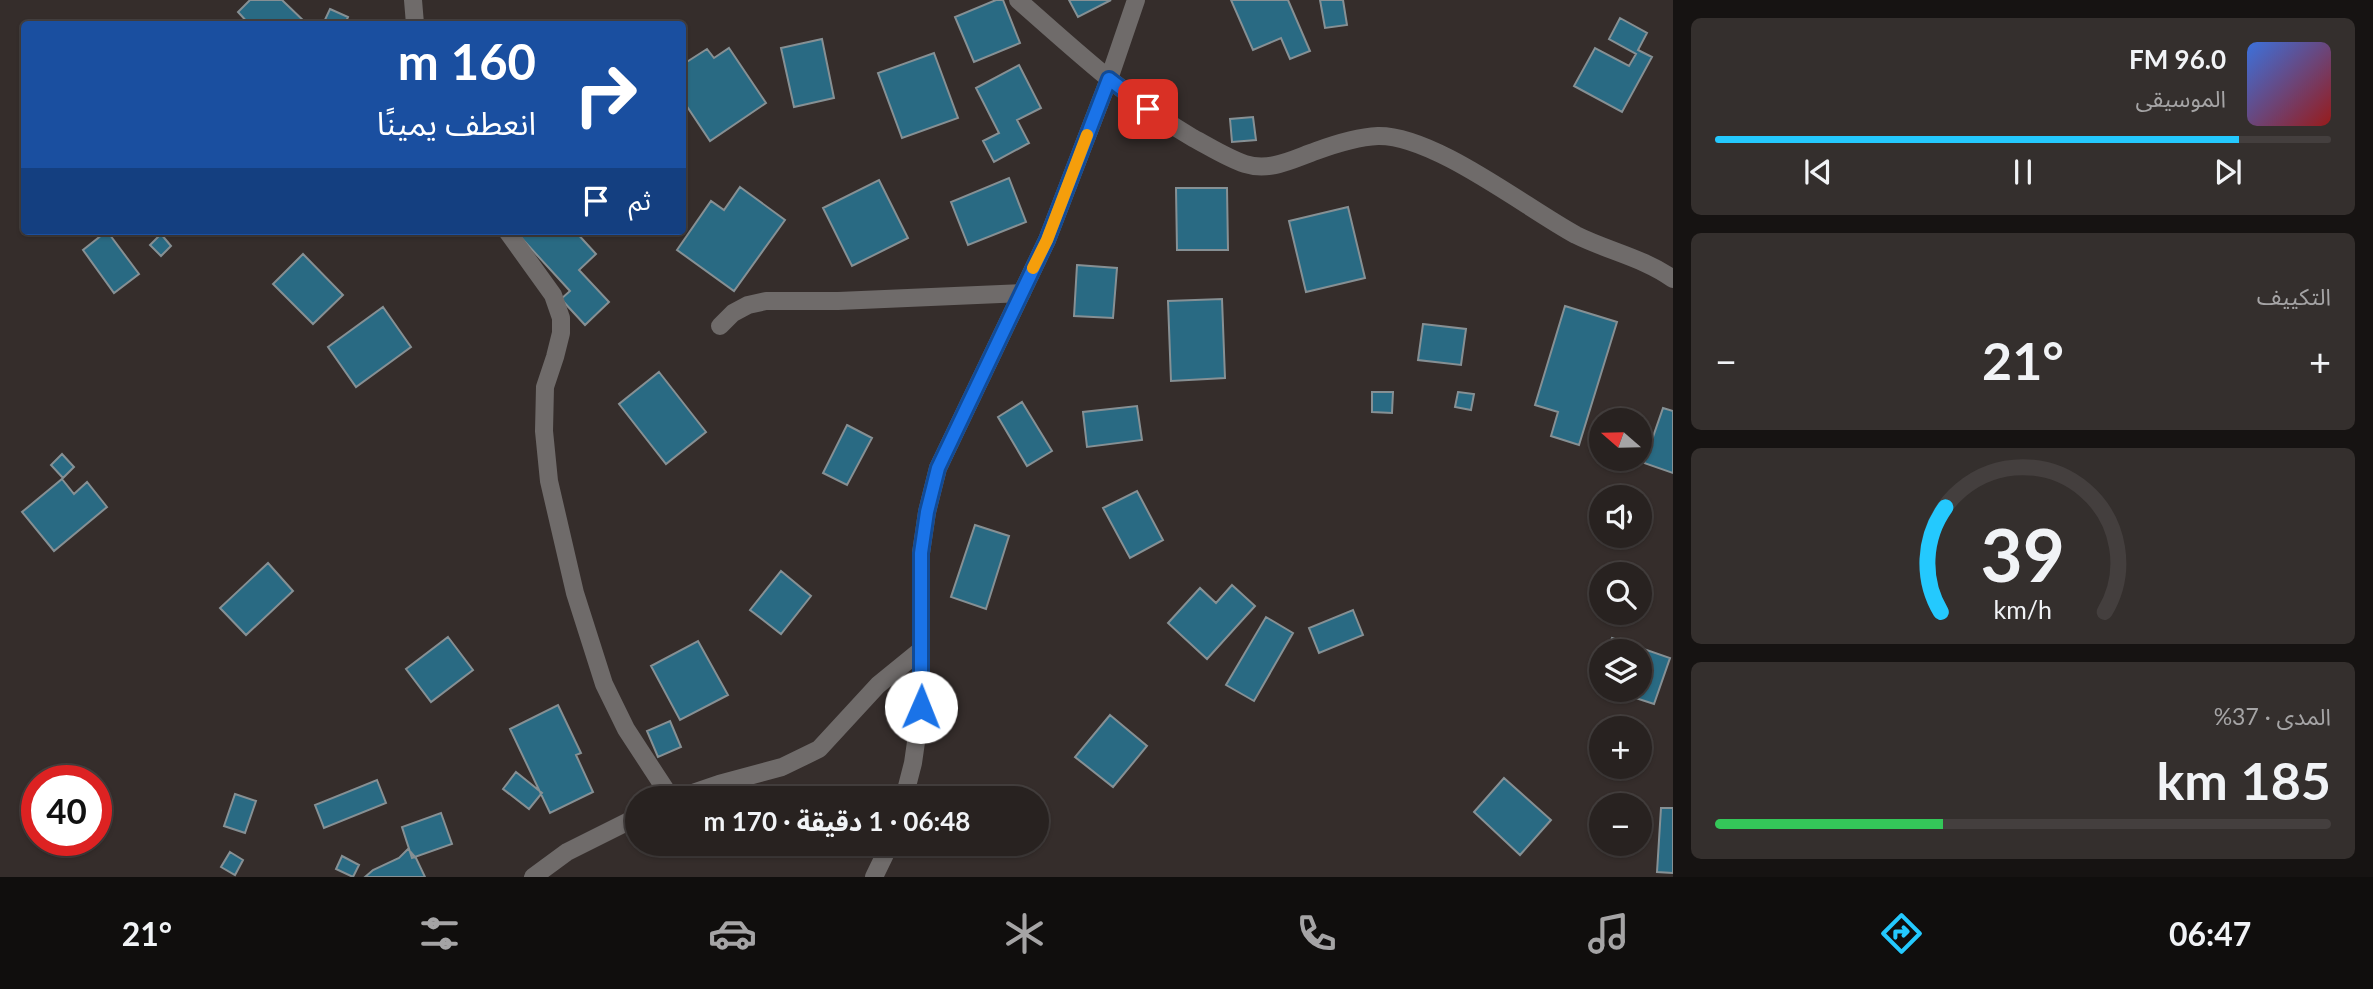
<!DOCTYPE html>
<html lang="ar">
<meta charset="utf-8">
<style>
body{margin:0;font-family:Lato,"Noto Sans Arabic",sans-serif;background:#342f2d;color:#f1f3f6;direction:rtl;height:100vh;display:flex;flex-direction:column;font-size:26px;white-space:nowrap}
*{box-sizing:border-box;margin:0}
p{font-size:23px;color:#a5a4a5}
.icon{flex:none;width:38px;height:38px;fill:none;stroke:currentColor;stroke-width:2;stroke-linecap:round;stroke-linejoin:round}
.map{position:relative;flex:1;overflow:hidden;direction:ltr}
.sheet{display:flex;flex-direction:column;gap:18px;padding:18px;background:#161312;width:700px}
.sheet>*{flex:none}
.top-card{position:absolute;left:21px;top:21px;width:665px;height:214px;border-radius:7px;box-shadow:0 2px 5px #0004,0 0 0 2px #443f3e;direction:rtl;background:#1a4fa0;color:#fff;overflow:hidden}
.needle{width:46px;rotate:290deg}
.fabs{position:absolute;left:1589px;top:408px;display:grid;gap:14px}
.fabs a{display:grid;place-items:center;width:63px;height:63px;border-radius:50%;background:#282220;box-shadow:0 2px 5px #0004,0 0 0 2px #443f3e;font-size:35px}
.speed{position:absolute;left:21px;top:765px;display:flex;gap:14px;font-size:35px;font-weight:700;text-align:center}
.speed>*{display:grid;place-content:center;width:91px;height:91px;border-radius:50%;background:#282220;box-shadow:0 2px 5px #0004,0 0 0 2px #443f3e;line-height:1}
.speed .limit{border:10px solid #d22;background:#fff;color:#111}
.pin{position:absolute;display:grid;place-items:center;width:60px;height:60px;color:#fff;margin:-30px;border-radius:14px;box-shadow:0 4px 10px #0006}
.me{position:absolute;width:77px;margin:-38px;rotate:1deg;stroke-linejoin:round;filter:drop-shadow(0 0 5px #0008)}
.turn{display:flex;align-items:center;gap:24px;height:147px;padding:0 35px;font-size:32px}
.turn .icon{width:91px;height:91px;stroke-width:2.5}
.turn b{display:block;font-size:49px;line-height:60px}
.then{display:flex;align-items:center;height:66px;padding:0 35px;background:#0003;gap:14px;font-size:26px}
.big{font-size:52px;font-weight:700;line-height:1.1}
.sheet .card{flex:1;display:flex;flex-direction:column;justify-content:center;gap:10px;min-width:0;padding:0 24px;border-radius:10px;background:#342f2d}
.sheet .dial{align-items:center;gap:0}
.dial svg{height:182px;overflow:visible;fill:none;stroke:#443f3e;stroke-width:7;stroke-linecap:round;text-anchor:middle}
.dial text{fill:#f1f3f6;stroke:none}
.song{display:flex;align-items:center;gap:21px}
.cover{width:84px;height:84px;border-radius:10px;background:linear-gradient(135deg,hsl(220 70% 55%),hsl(0 70% 35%))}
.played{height:7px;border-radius:4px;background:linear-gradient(90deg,#24c9fe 85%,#443f3e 85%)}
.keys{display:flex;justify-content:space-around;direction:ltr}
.heat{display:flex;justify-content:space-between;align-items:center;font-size:38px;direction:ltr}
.charge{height:10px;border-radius:5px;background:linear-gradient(90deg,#34c759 37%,#443f3e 0)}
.trip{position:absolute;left:625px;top:786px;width:424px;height:70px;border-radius:35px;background:#282220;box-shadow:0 2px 5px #0004,0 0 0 2px #443f3e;font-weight:700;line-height:70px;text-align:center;direction:rtl}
.menu{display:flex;height:112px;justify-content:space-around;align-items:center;background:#100e0d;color:#a5a4a5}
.menu .icon{width:49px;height:49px}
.menu .active{color:#24c9fe}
.menu b{font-size:32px;color:#f1f3f6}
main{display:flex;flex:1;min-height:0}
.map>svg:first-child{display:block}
</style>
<main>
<section class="sheet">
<div class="card">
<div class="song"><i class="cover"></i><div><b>96.0 FM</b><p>الموسيقى</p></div></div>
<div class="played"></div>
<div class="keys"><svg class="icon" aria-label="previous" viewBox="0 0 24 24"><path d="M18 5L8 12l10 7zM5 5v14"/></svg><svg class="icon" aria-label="pause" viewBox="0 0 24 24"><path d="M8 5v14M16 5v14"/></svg><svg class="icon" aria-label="next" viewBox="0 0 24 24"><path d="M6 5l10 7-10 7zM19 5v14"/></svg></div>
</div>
<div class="card"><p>التكييف</p>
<div class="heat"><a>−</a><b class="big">21°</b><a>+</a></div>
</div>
<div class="card dial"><svg viewBox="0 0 100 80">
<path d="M14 69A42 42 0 1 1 86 69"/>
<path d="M14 69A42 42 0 0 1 16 23" stroke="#24c9fe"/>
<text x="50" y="56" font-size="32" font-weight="700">39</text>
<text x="50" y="72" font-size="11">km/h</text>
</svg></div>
<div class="card"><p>المدى · 37%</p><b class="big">185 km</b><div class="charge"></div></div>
</section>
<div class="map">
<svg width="1673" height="877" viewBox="0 0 1673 877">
<rect width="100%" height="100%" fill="#352d2b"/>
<path fill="#296a83" stroke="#869094" stroke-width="2" d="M250,0H282L307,24H249L238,12Z
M996,0H1003L1020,43L974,62L955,17Z
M1069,0H1111L1078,17Z
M1231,0H1288L1310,51L1290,59L1281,38L1253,50Z
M1320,0H1343L1347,25L1325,28Z
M330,9L348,17L345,24H323Z
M1620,18L1647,33L1638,50L1652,57L1622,112L1574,86L1595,48L1629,66L1636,54L1609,39Z
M822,39L834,98L794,107L781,48Z
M729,48L766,103L710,141L682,99V65L707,49L714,58Z
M934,53L958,118L902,138L878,73Z
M1019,65L1041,108L1017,120L1029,143L994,162L983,141L999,133L976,88Z
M1253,117L1256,140L1232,142L1230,119Z
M1009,178L1026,222L968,245L951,202Z
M879,180L908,238L852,266L823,208Z
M740,187L785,220L734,291L677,250L711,201L724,210Z
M1176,188H1227L1228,250H1177Z
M1348,207L1365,278L1306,292L1289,221Z
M107,231L139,274L114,293L83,250Z
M515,231H575L596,254L579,270L609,302L585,325L561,299L570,291Z
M161,234L171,246L161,256L150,245Z
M303,254L343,295L313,324L273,284Z
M1077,265L1117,268L1113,318L1074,316Z
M1222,299L1225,378L1171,381L1168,301Z
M1565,306L1617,322L1579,445L1551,436L1558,412L1535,405Z
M383,307L411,347L356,387L328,347Z
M1423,324L1466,329L1461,365L1418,360Z
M659,372L706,432L666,464L619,404Z
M1372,392H1393L1392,413L1372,412Z
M1458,392L1474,394L1471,410L1455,407Z
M1022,402L1052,451L1027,466L998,417Z
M1137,406L1142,440L1087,447L1083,412Z
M1663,408L1673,411V473L1644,463Z
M847,425L872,438L847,485L823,473Z
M62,454L74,467L63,478L51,465Z
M62,479L74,494L87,482L107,507L54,551L22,512Z
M1137,491L1163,540L1130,558L1103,508Z
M975,525L1009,536L986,609L951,597Z
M268,563L293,591L246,635L220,608Z
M781,571L811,596L781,634L750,610Z
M1232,585L1255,606L1207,659L1168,623L1200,588L1216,603Z
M1353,610L1363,635L1319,653L1309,628Z
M1266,617L1293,633L1254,701L1226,685Z
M448,637L473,670L431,702L406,669Z
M1612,638L1670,658L1654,704L1611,690H1640V651H1607Z
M698,641L728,695L680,720L651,666Z
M1601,668V686L1596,684Z
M558,705L581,753L576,755L593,792L550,813L510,729Z
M1110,715L1147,746L1113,787L1075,757Z
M670,721L681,747L658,757L647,731Z
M516,772L542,793L529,809L503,789Z
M1504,778L1551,820L1520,855L1474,812Z
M377,780L386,803L324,828L315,805Z
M235,794L256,801L245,833L224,826Z
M1661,808H1673V873L1657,872Z
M441,813L452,844L412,858L402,827Z
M408,849L416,858L425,877H365L373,870L399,858Z
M230,852L243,860L235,875L221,867Z
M342,856L359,865L353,877L336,869Z"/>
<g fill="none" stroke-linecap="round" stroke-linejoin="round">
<path stroke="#6f6b6a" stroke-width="18" d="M413,0L415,24
M1018,0C1074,49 1128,100 1193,138C1210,147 1227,158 1245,164C1270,172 1293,159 1316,151C1335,144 1358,137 1378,136C1434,135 1526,208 1576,235C1608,251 1644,258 1673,279
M507,231L553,295L561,318V333L555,357L545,387L544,431L549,481L575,593L604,684L626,729L671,798
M720,326L733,313L748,305L766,301H838L1022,293
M678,798L719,784L782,767L819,749L878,685L921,650
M904,798L913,763L921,707V553L927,512L938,468L1047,240L1109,79L1136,0
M533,877L567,852L637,817
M874,877L890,844"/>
</g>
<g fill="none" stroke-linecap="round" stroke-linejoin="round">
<defs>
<path id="route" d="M921,707V553L927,512L938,468L1047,240L1109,79L1148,109"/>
</defs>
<use href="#route" stroke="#114b97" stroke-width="18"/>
<use href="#route" stroke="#1a73e8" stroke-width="12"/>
<path stroke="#f59e0b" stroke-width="12" d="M1033,268L1047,240L1087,135"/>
</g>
</svg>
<div class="fabs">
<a><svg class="needle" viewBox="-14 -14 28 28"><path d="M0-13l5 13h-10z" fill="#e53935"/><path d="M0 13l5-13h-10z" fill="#a5a4a5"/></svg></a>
<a><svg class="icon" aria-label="sound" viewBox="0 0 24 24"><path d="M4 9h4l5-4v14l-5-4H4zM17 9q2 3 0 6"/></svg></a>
<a><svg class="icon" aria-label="search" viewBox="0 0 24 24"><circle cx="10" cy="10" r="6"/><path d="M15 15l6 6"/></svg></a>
<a><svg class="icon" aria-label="layers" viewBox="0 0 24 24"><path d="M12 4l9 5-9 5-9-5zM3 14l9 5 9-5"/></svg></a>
<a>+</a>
<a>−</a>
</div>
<div class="speed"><div class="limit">40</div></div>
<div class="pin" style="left:1148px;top:109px;background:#d93025"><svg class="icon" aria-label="arrive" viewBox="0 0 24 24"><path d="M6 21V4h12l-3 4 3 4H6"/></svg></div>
<svg class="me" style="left:921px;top:707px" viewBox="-20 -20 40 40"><circle r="19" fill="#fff"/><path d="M0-13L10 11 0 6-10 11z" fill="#1a73e8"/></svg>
<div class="trip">06:48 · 1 دقيقة · 170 m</div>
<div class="top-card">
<div class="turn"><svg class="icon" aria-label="right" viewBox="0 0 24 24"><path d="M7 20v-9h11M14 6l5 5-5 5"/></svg><div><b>160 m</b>انعطف يمينًا</div></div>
<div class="then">ثم<svg class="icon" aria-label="arrive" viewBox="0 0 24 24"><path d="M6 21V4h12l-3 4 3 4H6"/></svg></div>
</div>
</div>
</main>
<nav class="menu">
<b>06:47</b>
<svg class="icon active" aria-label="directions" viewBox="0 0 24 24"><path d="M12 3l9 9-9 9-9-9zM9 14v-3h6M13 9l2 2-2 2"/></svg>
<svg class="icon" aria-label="music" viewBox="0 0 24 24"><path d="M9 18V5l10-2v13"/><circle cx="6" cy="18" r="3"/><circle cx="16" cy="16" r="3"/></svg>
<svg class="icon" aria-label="phone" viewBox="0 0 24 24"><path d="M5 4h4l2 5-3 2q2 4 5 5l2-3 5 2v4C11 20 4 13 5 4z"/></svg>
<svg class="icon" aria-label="climate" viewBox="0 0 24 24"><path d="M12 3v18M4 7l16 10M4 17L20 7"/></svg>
<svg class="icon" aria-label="car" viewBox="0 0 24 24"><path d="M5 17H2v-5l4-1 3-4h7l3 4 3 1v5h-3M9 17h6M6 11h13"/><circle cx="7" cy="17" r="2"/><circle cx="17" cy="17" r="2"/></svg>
<svg class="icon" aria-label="filters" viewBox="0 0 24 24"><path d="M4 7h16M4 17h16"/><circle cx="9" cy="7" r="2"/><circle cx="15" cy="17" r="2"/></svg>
<b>21°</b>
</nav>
